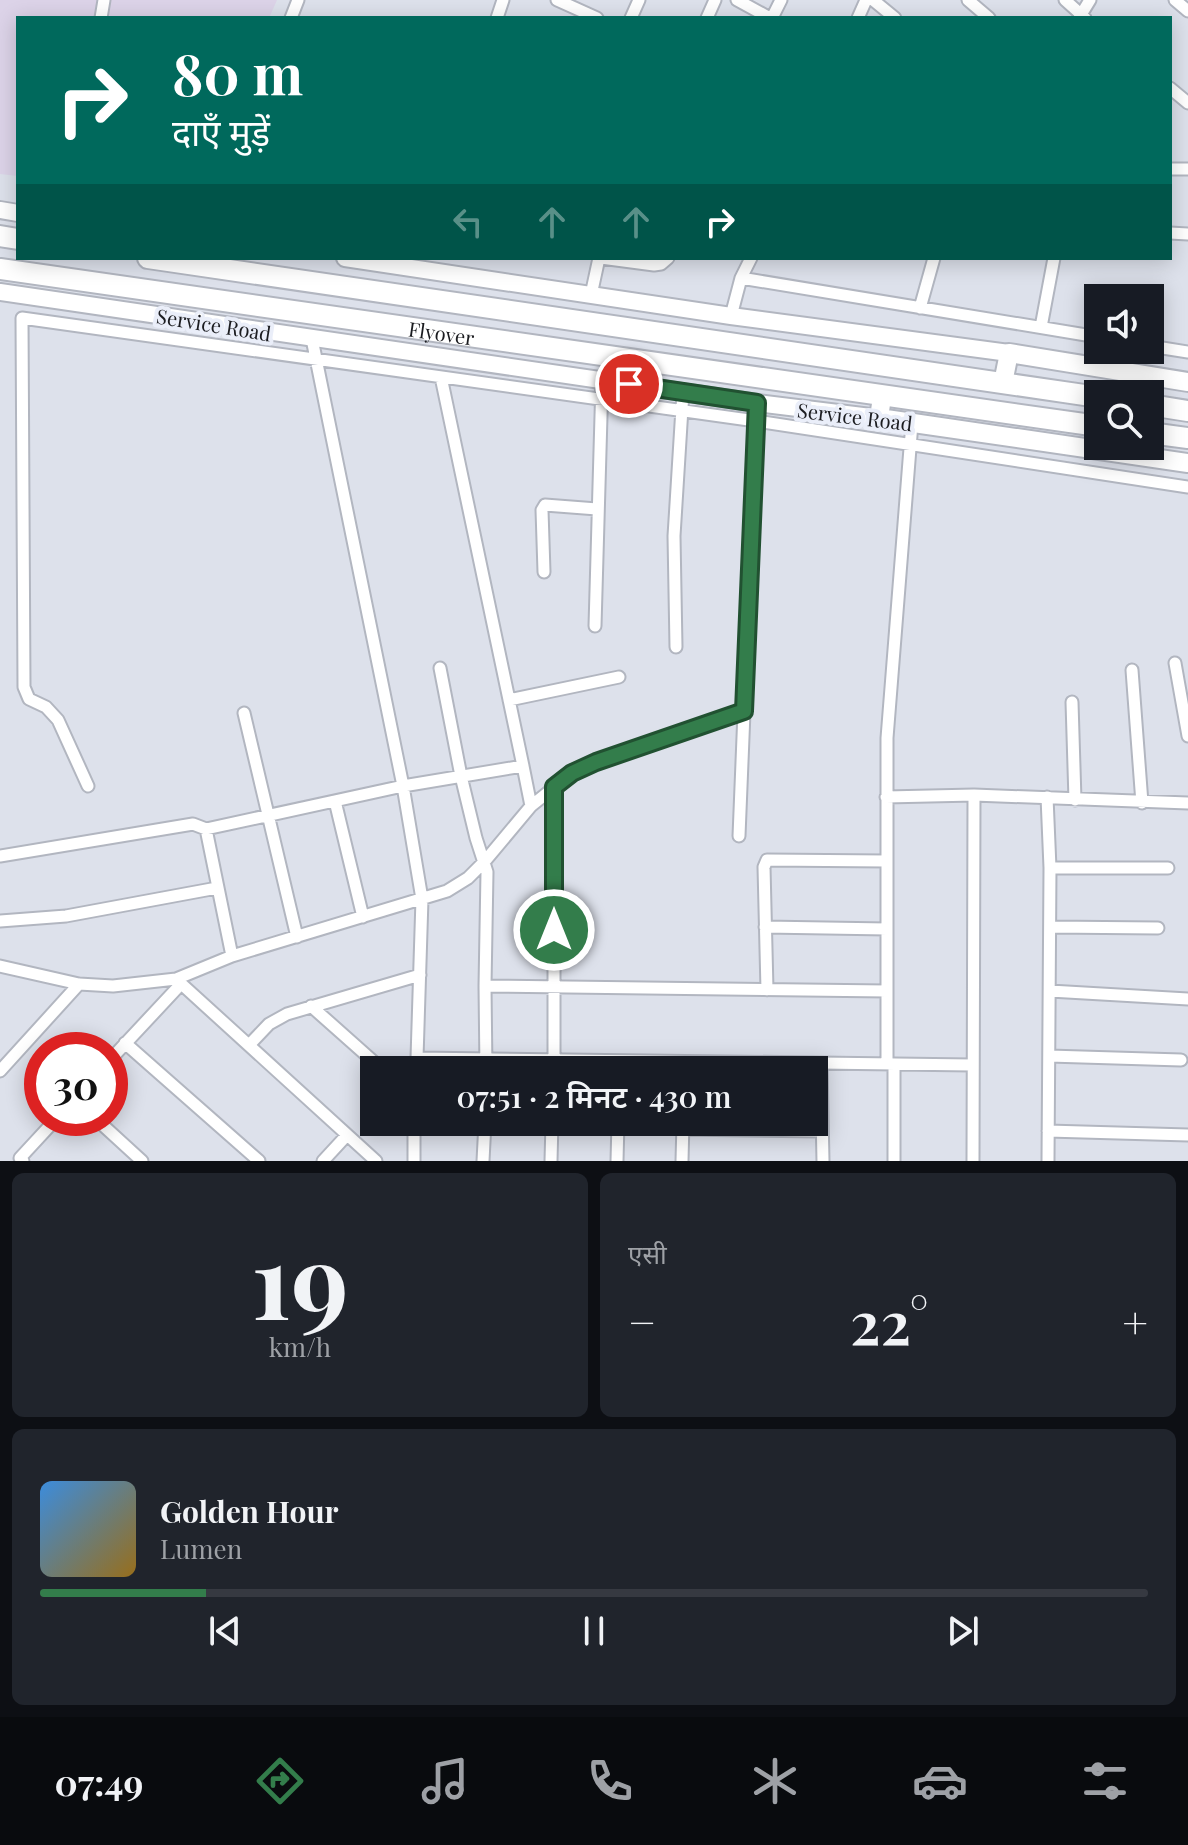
<!DOCTYPE html>
<html lang="hi">
<meta charset="utf-8">
<style>
body{margin:0;font-family:"Playfair Display","Noto Sans Devanagari",serif;background:#20242c;color:#f1f3f6;height:100vh;display:flex;flex-direction:column;font-size:30px;white-space:nowrap}
*{box-sizing:border-box;margin:0}
p{font-size:26px;color:#9ea1a6}
.icon{flex:none;width:44px;height:44px;fill:none;stroke:currentColor;stroke-width:2;stroke-linecap:round;stroke-linejoin:round}
.map{position:relative;height:1161px;overflow:hidden}
.panel{display:flex;flex-direction:column;gap:12px;padding:12px;background:#0d0f14;flex:1}
.panel>*{flex:none}
.banner{position:absolute;left:16px;top:16px;width:1156px;height:244px;border-radius:0px;box-shadow:0 4px 20px #0003;background:#00695c;color:#fff;overflow:hidden}
.controls{position:absolute;left:1084px;top:284px;display:grid;gap:16px}
.controls a{display:grid;place-items:center;width:80px;height:80px;border-radius:0px;background:#171b24;box-shadow:0 4px 20px #0003;font-size:40px}
.speed{position:absolute;left:24px;top:1032px;display:flex;gap:16px;font-size:40px;font-weight:700;text-align:center}
.speed>*{display:grid;place-content:center;width:104px;height:104px;border-radius:50%;background:#171b24;box-shadow:0 4px 20px #0003;line-height:1}
.speed .limit{border:12px solid #d22;background:#fff;color:#111}
.pin{position:absolute;display:grid;place-items:center;width:68px;height:68px;color:#fff;margin:-34px;border:4px solid #fff;border-radius:50%;box-shadow:0 2px 8px #0007}
.me{position:absolute;width:88px;margin:-44px;rotate:0deg;stroke-linejoin:round;filter:drop-shadow(0 0 6px #0008)}
.turn{display:flex;align-items:center;gap:28px;height:168px;padding:0 24px;font-size:36px}
.turn .icon{width:104px;height:104px;stroke-width:2.5}
.turn b{display:block;font-size:56px;line-height:68px}
.lanes{display:flex;align-items:center;height:76px;padding:0 24px;background:#0003;justify-content:center;gap:40px;direction:ltr}
.lanes .off{opacity:.35}
.big{font-size:60px;font-weight:600;line-height:1.1}
.panel .tile{flex:1;display:flex;flex-direction:column;justify-content:center;gap:12px;min-width:0;padding:0 28px;border-radius:12px;background:#20242c}
.panel .dial{align-items:center;gap:0}
.dial b{font-size:104px;line-height:1}
.song{display:flex;align-items:center;gap:24px}
.cover{width:96px;height:96px;border-radius:12px;background:linear-gradient(135deg,hsl(210 70% 55%),hsl(40 70% 35%))}
.played{height:8px;border-radius:4px;background:linear-gradient(90deg,#337d4b 15%,#363941 15%)}
.keys{display:flex;justify-content:space-around;direction:ltr}
.heat{display:flex;justify-content:space-between;align-items:center;font-size:44px;direction:ltr}
.panel .tiles{flex:1;display:grid;gap:12px;grid-template-columns:1fr 1fr}
.tile:last-child{grid-column:span 2}
.trip{position:absolute;left:360px;top:1056px;width:468px;height:80px;border-radius:0px;background:#171b24;box-shadow:0 4px 20px #0003;font-weight:600;line-height:80px;text-align:center}
.tabs{display:flex;height:128px;justify-content:space-around;align-items:center;background:#090b0e;color:#9ea1a6}
.tabs .icon{width:56px;height:56px}
.tabs .selected{color:#337d4b}
.tabs b{font-size:36px;color:#f1f3f6}
.map>svg:first-child{display:block}
</style>
<div class="map">
<svg width="1188" height="1161" viewBox="0 0 1188 1161">
<rect width="100%" height="100%" fill="#dde1eb"/>
<path fill="#dcd3e8" d="M0,0H277L269,18H18V176L0,174Z"/>
<g fill="none" stroke-linecap="round" stroke-linejoin="round">
<defs>
<path id="street" d="M557,0L597,18
M737,0L770,18
M873,0L895,18
M968,0L989,18
M1065,0L1085,18
M1175,0L1188,11
M101,18L104,0
M291,18L298,0
M497,18L503,0
M631,18L639,0
M707,18L715,0
M772,18L781,0
M858,18L866,0
M1079,18L1090,0
M1170,88L1188,103
M1170,169H1188
M1170,233L1188,234
M601,258L654,265L661,264L668,258
M741,278L1098,337
M591,295L599,258
M920,308L934,258
M731,316L741,278L751,258
M1041,327L1054,258
M1150,346L1188,352
M544,572L542,510L545,505L597,509
M595,626L602,381
M676,647L674,536L683,392
M1175,663L1188,736
M440,668L461,776L476,838L487,872L485,986L486,1070
M1132,670L1142,803
M509,700L619,677
M1072,702L1075,800
M244,713L297,937
M88,786L58,720L46,707L29,699L24,687L22,318L756,421L1188,487
M886,797L974,795L1188,803
M1047,797L1050,868L1048,1161
M335,801L363,917
M531,806L572,773L596,762L744,711
M739,836L756,416
M0,856L193,824L206,829
M1050,868H1168
M0,921L66,916L217,888
M765,927L887,929
M1050,927L1158,928
M232,956L447,891L468,878L485,861L531,806L523,766
M0,966L79,984L113,986L176,979L376,1161
M176,979L232,956L206,829L403,786L312,339
M485,986L887,991
M767,990L764,867L767,860L886,861
M1050,991L1188,999
M311,1006L383,1070
M125,1043L259,1161
M249,1045L269,1024L287,1014L420,975
M1049,1056L1181,1060
M417,1058L422,899L403,786L523,766L441,377
M110,1060L180,985
M821,1064L823,1161
M887,1064V738L912,423
M416,1070L417,1058L972,1065
M554,1070V787
M0,1071L79,984
M95,1118L142,1161
M683,1129L822,1131
M1048,1131L1188,1135
M23,1161L20,1158L57,1118
M323,1161L347,1135
M414,1161V1122
M483,1161L485,1122
M551,1161L552,1122
M617,1161L618,1122
M682,1161L683,1122
M894,1161V1064
M973,1161L974,795"/>
<path id="secondary" d="M0,210L18,213
M345,258L731,316L1009,353
M0,292L757,403L879,418"/>
<path id="primary" d="M1003,383L1009,353L1188,382
M882,397L879,418L1188,463"/>
<g id="highway">
<path d="M0,236L18,239"/>
<path d="M148,258L1098,397"/>
<path id="s1" d="M0,269L1098,426"/>
<path d="M1150,405L1188,411"/>
<path d="M1150,433L1188,438"/>
</g>
</defs>
<use href="#street" stroke="#b2b6c0" stroke-width="15"/>
<use href="#secondary" stroke="#b2b6c0" stroke-width="20"/>
<use href="#primary" stroke="#b2b6c0" stroke-width="22"/>
<use href="#highway" stroke="#b2b6c0" stroke-width="24"/>
<use href="#street" stroke="#fff" stroke-width="11"/>
<use href="#secondary" stroke="#fff" stroke-width="16"/>
<use href="#primary" stroke="#fff" stroke-width="18"/>
<use href="#highway" stroke="#fff" stroke-width="20"/>
</g>
<g fill="none" stroke-linecap="round" stroke-linejoin="round">
<defs>
<path id="route" d="M554,930V787L572,773L596,762L744,711L757,403L629,384"/>
</defs>
<use href="#route" stroke="#215131" stroke-width="20"/>
<use href="#route" stroke="#337d4b" stroke-width="14"/>
</g>
<g text-anchor="middle" dominant-baseline="central" stroke-width="8" stroke-linejoin="round" paint-order="stroke">
<g font-size="20" fill="#1b1c20" stroke="#eaeef9">
<text transform="translate(214 324) rotate(9)">Service Road</text>
<text stroke="none"><textPath href="#s1" startOffset="446">Flyover</textPath></text>
<text transform="translate(855 416) rotate(7)">Service Road</text>
</g>
</g>
</svg>
<div class="controls">
<a><svg class="icon" aria-label="sound" viewBox="0 0 24 24"><path d="M4 9h4l5-4v14l-5-4H4zM17 9q2 3 0 6"/></svg></a>
<a><svg class="icon" aria-label="search" viewBox="0 0 24 24"><circle cx="10" cy="10" r="6"/><path d="M15 15l6 6"/></svg></a>
</div>
<div class="speed"><div class="limit">30</div></div>
<div class="pin" style="left:629px;top:384px;background:#d93025"><svg class="icon" aria-label="arrive" viewBox="0 0 24 24"><path d="M6 21V4h12l-3 4 3 4H6"/></svg></div>
<svg class="me" style="left:554px;top:930px" viewBox="-20 -20 40 40"><circle r="17" fill="#337d4b" stroke="#fff" stroke-width="3"/><path d="M0-11L8 9 0 5-8 9z" fill="#fff"/></svg>
<div class="trip">07:51 · 2 मिनट · 430 m</div>
<div class="banner">
<div class="turn"><svg class="icon" aria-label="right" viewBox="0 0 24 24"><path d="M7 20v-9h11M14 6l5 5-5 5"/></svg><div><b>80 m</b>दाएँ मुड़ें</div></div>
<div class="lanes"><svg class="icon off" aria-label="left" viewBox="0 0 24 24"><path d="M17 20v-9H6M10 6l-5 5 5 5"/></svg><svg class="icon off" aria-label="ahead" viewBox="0 0 24 24"><path d="M12 20V5M6 11l6-6 6 6"/></svg><svg class="icon off" aria-label="ahead" viewBox="0 0 24 24"><path d="M12 20V5M6 11l6-6 6 6"/></svg><svg class="icon" aria-label="right" viewBox="0 0 24 24"><path d="M7 20v-9h11M14 6l5 5-5 5"/></svg></div>
</div>
</div>
<section class="panel">
<div class="tiles">
<div class="tile dial"><b>19</b><p>km/h</p></div>
<div class="tile"><p>एसी</p>
<div class="heat"><a>−</a><b class="big">22°</b><a>+</a></div>
</div>
<div class="tile">
<div class="song"><i class="cover"></i><div><b>Golden Hour</b><p>Lumen</p></div></div>
<div class="played"></div>
<div class="keys"><svg class="icon" aria-label="previous" viewBox="0 0 24 24"><path d="M18 5L8 12l10 7zM5 5v14"/></svg><svg class="icon" aria-label="pause" viewBox="0 0 24 24"><path d="M8 5v14M16 5v14"/></svg><svg class="icon" aria-label="next" viewBox="0 0 24 24"><path d="M6 5l10 7-10 7zM19 5v14"/></svg></div>
</div>
</div>
</section>
<nav class="tabs">
<b>07:49</b>
<svg class="icon selected" aria-label="directions" viewBox="0 0 24 24"><path d="M12 3l9 9-9 9-9-9zM9 14v-3h6M13 9l2 2-2 2"/></svg>
<svg class="icon" aria-label="music" viewBox="0 0 24 24"><path d="M9 18V5l10-2v13"/><circle cx="6" cy="18" r="3"/><circle cx="16" cy="16" r="3"/></svg>
<svg class="icon" aria-label="phone" viewBox="0 0 24 24"><path d="M5 4h4l2 5-3 2q2 4 5 5l2-3 5 2v4C11 20 4 13 5 4z"/></svg>
<svg class="icon" aria-label="climate" viewBox="0 0 24 24"><path d="M12 3v18M4 7l16 10M4 17L20 7"/></svg>
<svg class="icon" aria-label="car" viewBox="0 0 24 24"><path d="M5 17H2v-5l4-1 3-4h7l3 4 3 1v5h-3M9 17h6M6 11h13"/><circle cx="7" cy="17" r="2"/><circle cx="17" cy="17" r="2"/></svg>
<svg class="icon" aria-label="filters" viewBox="0 0 24 24"><path d="M4 7h16M4 17h16"/><circle cx="9" cy="7" r="2"/><circle cx="15" cy="17" r="2"/></svg>
</nav>
